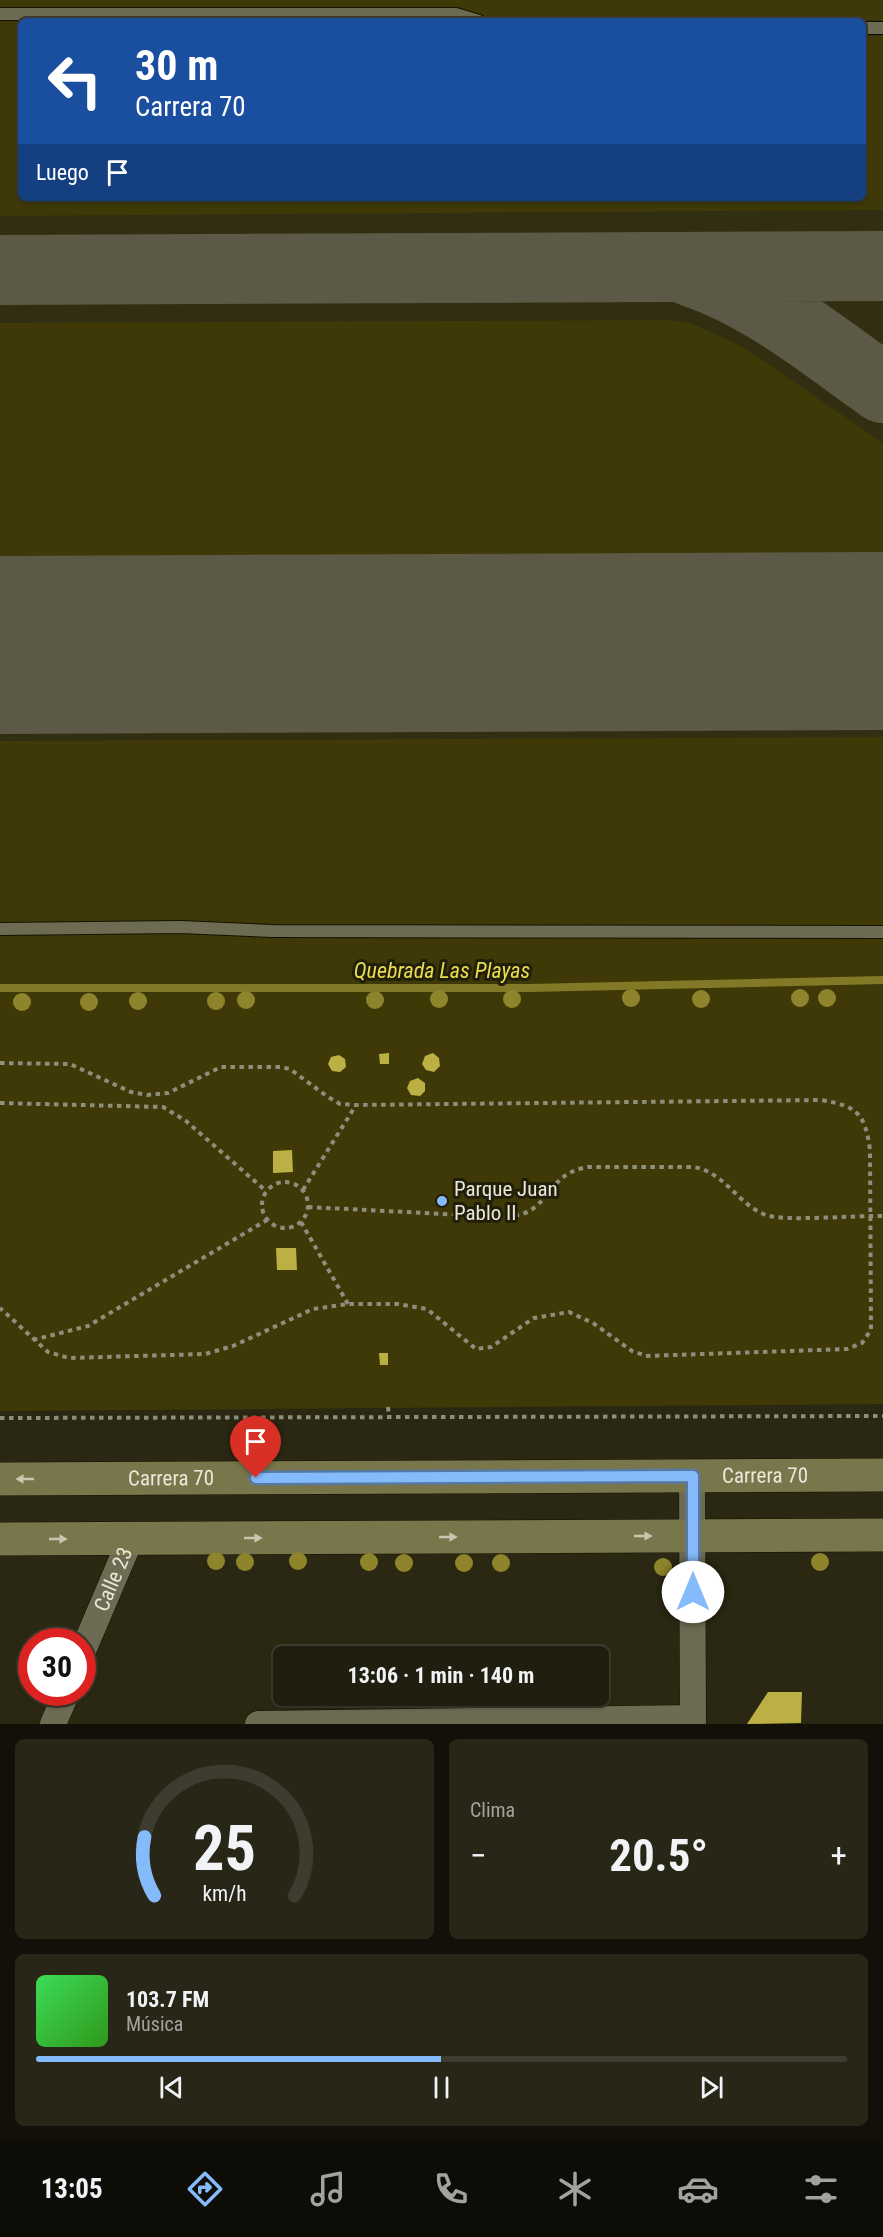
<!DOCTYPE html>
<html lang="es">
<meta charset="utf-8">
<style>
body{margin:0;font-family:"Roboto Condensed",sans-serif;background:#282717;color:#f1f3f6;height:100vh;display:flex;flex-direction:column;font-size:22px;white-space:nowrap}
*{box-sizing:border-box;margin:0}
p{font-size:20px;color:#a2a29e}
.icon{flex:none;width:33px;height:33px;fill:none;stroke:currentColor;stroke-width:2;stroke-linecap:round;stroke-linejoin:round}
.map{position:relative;height:1724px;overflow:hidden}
.drawer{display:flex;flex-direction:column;gap:15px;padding:15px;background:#121008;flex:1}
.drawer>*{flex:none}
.hud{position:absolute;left:18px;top:18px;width:848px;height:183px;border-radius:9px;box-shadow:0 2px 4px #0004,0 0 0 2px #3d3c2e;background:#1a4fa0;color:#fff;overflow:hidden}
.speed{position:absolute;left:18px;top:1628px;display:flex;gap:12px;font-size:30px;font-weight:700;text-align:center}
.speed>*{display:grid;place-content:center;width:78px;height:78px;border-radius:50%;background:#201e0e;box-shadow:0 2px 4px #0004,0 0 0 2px #3d3c2e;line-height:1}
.speed .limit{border:9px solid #d22;background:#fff;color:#111}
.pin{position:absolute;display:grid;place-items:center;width:51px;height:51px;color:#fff;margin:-62px -26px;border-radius:50% 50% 50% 0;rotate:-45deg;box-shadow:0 0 6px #0007}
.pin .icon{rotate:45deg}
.me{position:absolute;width:66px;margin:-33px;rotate:0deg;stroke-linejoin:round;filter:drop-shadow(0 0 4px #0008)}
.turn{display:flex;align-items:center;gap:21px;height:126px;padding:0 18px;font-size:27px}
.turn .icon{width:78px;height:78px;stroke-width:2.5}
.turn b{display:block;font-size:42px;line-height:51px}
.then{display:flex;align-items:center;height:57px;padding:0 18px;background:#0003;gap:12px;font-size:22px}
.big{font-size:45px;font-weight:700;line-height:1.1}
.drawer .tile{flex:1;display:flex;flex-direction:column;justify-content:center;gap:9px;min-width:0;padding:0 21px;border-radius:9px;background:#282717}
.drawer .dial{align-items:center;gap:0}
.dial svg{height:156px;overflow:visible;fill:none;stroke:#3d3c2e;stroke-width:7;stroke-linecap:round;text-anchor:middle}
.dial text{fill:#f1f3f6;stroke:none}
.song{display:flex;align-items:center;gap:18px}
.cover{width:72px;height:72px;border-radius:9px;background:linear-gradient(135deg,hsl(130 70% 55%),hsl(110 70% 35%))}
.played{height:6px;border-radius:3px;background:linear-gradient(90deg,#85bbfb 50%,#3d3c2e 50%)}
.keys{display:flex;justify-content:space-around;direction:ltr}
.heat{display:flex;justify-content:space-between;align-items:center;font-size:33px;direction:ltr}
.drawer .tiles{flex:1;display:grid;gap:15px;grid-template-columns:1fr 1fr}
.tile:last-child{grid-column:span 2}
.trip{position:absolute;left:273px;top:1646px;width:336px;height:60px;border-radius:9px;background:#201e0e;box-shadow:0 2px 4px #0004,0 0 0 2px #3d3c2e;font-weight:700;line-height:60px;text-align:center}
.dock{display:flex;height:96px;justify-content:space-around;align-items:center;background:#0d0c06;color:#a2a29e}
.dock .icon{width:42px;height:42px}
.dock .current{color:#85bbfb}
.dock b{font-size:27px;color:#f1f3f6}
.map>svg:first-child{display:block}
</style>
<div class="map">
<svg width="883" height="1724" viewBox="0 0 883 1724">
<rect width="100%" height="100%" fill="#2a2812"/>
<path fill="#312e11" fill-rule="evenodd" d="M0,0H883V996L0,999ZM21,21H862V198H21Z"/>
<path fill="#3e3907" d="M0,0H883V20L498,21L461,10L47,7L0,9Z
M0,21H21V198H862L863,36H883V210L0,216Z
M670,320L691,323L745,348L883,443V556L0,561V323Z
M883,737V1404L0,1411V741Z"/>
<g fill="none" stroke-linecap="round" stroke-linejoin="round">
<path stroke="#827926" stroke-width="8" d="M0,988H529L883,980"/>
<path stroke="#5c5a46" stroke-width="70" d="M0,270L883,266
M692,272C762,295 823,346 883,388"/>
<path stroke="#5c5a46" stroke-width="178" d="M0,645L883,641"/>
</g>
<path fill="#bcb044" d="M389,1053V1064H380L379,1054Z
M433,1053L439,1058L440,1066L434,1072L426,1070L422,1064L425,1056Z
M339,1055L345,1059L346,1067L340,1072L332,1071L328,1064L331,1057Z
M418,1078L425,1083V1091L420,1096L411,1095L407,1088L410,1081Z
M292,1150L293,1172L273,1173V1151Z
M276,1248H296L297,1270H277Z
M379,1353H388V1365H380Z
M768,1692H802L801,1723L747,1724Z"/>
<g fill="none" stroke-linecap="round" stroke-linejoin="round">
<defs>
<path id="service" d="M0,14H456L479,21
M862,28H883
M0,929L180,927L273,931L883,932"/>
<g id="minor">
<path d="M692,1476L693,1724"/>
<path id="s1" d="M82,1653L131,1538"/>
<path d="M53,1724L67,1692"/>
<path d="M258,1724L693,1718"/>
</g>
<g id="secondary">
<path id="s2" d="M0,1479L883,1475"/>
<path d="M0,1539L883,1535"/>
</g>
</defs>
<use href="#service" stroke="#131100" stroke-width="14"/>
<use href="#minor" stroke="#131100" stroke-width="27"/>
<use href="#secondary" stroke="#131100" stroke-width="34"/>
<path stroke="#8f8e7c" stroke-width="4" stroke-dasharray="4.5 4.5" stroke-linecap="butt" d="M0,1063L70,1064L131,1092L147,1095L168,1093L221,1067H280L290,1069L328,1097L340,1104L356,1105L821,1100C857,1106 865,1113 870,1150L871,1330L862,1343L847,1349L646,1356L632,1351L593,1323L569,1312L534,1318L491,1347L476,1349L427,1309L397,1304H348L313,1309L233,1346L205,1354L69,1358L48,1352L0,1308
M0,1103L163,1107L186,1121L266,1191
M262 1205a23 23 0 1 1 46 0a23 23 0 1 1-46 0Z
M303,1190L356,1105
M308,1207L503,1217C514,1216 526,1215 535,1207C557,1189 555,1173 588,1167H693C724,1171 738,1205 766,1215C786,1222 857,1215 883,1216
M301,1222L348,1304
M33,1340L88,1326L267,1220
M388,1407L389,1417
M0,1418L883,1416"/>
<use href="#service" stroke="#6d6b52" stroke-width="12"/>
<use href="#minor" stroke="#6d6b52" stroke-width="26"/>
<use href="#secondary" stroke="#7a764c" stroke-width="33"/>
</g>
<g fill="#8e842b">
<circle cx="631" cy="998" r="9"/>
<circle cx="800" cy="998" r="9"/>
<circle cx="827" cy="998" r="9"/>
<circle cx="439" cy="999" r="9"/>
<circle cx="512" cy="999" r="9"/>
<circle cx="701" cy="999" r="9"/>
<circle cx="246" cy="1000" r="9"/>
<circle cx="375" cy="1000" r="9"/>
<circle cx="138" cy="1001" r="9"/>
<circle cx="216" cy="1001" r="9"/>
<circle cx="22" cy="1002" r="9"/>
<circle cx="89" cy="1002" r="9"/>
<circle cx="216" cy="1561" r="9"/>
<circle cx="298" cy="1561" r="9"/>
<circle cx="245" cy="1562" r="9"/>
<circle cx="369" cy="1562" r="9"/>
<circle cx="820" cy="1562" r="9"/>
<circle cx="404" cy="1563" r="9"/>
<circle cx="464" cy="1563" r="9"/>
<circle cx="501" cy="1563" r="9"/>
<circle cx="663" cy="1567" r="9"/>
</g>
<defs><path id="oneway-solid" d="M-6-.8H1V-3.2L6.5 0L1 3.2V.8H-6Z" transform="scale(1.5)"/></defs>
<g fill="#c8c6af">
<use href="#oneway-solid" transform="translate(25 1479) rotate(180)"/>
<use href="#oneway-solid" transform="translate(643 1536)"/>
<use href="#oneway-solid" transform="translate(448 1537)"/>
<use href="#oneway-solid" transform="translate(253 1538)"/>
<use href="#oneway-solid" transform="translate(58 1539)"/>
</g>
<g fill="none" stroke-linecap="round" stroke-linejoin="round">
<defs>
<path id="route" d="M256,1478L693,1476V1592"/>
</defs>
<use href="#route" stroke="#567aa3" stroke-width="15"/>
<use href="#route" stroke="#85bbfb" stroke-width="10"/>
</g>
<circle fill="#85bbfb" stroke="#211e09" stroke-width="2" cx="442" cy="1201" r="6"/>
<g text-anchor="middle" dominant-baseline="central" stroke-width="6" stroke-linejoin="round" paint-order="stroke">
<g font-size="21" fill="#e9e8da" stroke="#211e09" text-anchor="start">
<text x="454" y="1189">Parque Juan<tspan x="454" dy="24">Pablo II</tspan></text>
</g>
<g font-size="21" fill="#e9e8da" stroke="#211e09">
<text stroke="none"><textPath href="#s2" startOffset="765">Carrera 70</textPath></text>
<text stroke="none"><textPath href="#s2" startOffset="171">Carrera 70</textPath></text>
<text stroke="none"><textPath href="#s1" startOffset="80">Calle 23</textPath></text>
</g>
<g font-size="22" font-style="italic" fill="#ebdc4e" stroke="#211e09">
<text x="442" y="970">Quebrada Las Playas</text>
</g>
</g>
</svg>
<div class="speed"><div class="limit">30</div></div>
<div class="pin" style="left:256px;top:1478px;background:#d93025"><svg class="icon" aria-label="arrive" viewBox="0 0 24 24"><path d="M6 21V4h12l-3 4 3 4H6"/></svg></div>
<svg class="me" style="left:693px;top:1592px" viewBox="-20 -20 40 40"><circle r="19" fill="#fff"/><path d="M0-13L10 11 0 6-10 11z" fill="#85bbfb"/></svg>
<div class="trip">13:06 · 1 min · 140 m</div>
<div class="hud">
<div class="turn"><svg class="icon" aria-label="left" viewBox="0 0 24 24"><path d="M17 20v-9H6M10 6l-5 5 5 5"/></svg><div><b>30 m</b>Carrera 70</div></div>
<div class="then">Luego<svg class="icon" aria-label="arrive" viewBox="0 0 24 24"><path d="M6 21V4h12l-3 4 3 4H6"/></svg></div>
</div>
</div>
<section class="drawer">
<div class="tiles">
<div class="tile dial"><svg viewBox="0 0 100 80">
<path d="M14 69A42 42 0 1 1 86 69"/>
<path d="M14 69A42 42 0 0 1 9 39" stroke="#85bbfb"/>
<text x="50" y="56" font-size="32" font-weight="700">25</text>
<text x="50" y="72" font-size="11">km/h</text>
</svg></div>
<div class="tile"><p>Clima</p>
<div class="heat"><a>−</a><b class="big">20.5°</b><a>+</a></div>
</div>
<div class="tile">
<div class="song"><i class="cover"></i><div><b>103.7 FM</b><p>Música</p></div></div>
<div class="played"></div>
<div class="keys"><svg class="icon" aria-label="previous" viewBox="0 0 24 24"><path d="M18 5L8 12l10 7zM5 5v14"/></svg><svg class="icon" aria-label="pause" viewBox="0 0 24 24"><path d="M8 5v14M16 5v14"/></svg><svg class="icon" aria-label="next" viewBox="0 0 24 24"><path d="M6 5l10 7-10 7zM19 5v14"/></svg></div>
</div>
</div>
</section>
<nav class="dock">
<b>13:05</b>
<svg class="icon current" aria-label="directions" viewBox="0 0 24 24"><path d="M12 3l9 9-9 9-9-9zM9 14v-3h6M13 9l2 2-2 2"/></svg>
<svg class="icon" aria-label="music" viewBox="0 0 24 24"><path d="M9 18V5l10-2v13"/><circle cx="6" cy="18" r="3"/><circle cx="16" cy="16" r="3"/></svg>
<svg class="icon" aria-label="phone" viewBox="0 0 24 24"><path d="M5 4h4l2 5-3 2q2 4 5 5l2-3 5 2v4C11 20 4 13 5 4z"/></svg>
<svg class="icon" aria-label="climate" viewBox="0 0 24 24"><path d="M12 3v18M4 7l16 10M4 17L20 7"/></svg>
<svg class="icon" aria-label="car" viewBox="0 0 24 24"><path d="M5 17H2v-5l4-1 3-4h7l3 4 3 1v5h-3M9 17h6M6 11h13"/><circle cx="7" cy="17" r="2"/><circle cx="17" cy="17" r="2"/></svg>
<svg class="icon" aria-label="filters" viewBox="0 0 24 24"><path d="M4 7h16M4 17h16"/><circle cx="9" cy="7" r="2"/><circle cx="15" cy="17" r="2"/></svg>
</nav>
